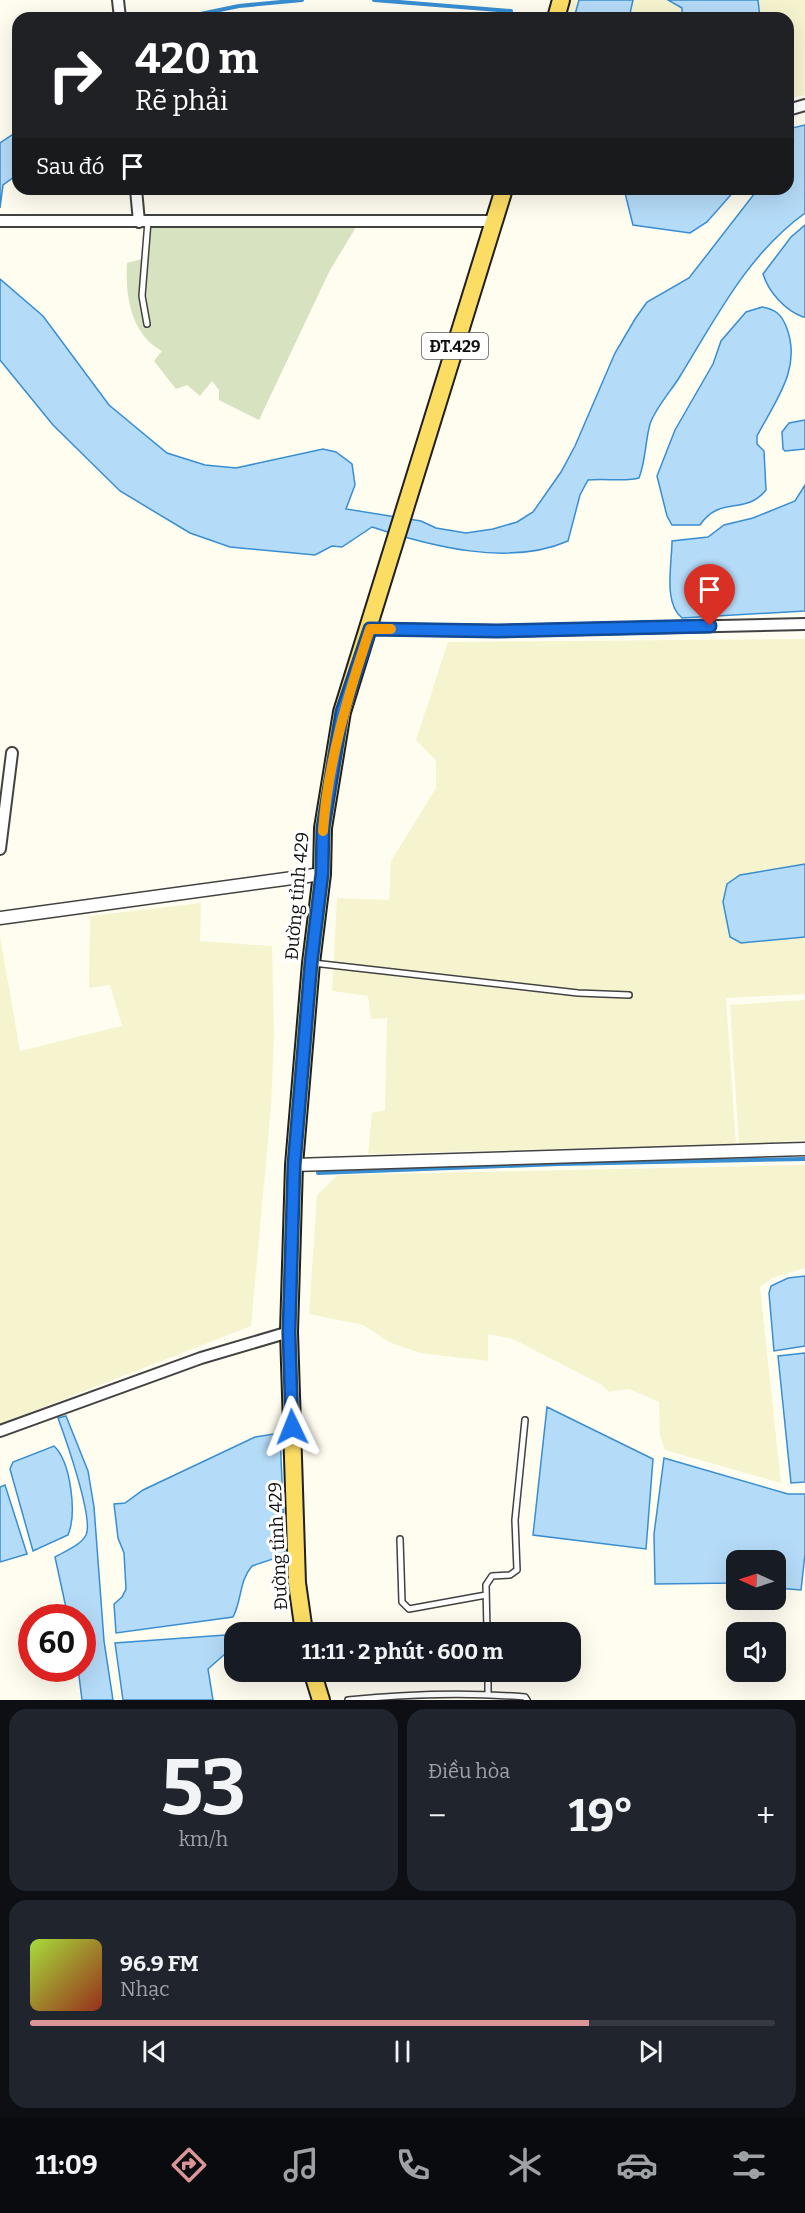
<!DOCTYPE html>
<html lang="vi">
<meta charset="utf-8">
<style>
body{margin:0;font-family:Bitter,serif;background:#20242c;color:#f1f3f6;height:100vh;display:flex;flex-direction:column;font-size:22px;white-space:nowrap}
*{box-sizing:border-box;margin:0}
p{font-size:20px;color:#9ea1a6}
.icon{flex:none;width:33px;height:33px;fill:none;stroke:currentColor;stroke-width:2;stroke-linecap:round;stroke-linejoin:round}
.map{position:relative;height:1700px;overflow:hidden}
.drawer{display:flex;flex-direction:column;gap:9px;padding:9px;background:#0d0f14;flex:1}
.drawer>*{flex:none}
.top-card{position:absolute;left:12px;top:12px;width:782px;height:183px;border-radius:18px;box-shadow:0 6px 24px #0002;background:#202124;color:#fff;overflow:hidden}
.needle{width:39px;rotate:273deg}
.buttons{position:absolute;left:726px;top:1550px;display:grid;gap:12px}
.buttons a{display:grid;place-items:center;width:60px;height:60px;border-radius:12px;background:#171b24;box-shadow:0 6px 24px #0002;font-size:30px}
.speed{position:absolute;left:18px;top:1604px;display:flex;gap:12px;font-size:30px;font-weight:700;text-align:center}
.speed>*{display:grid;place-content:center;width:78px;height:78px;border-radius:50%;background:#171b24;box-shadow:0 6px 24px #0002;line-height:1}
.speed .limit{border:9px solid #d22;background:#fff;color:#111}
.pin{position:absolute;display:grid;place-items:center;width:51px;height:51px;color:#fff;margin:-62px -26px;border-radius:50% 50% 50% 0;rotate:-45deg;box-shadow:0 0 6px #0007}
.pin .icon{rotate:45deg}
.me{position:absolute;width:66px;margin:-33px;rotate:358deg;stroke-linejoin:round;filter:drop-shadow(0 0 4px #0008)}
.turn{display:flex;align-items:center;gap:21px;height:126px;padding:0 24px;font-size:27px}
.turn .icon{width:78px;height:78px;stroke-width:2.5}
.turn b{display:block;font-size:42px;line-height:51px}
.then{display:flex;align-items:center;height:57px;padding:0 24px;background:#0003;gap:12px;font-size:22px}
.big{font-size:45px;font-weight:700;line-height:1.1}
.drawer .widget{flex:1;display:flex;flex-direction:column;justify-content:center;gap:9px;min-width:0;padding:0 21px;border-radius:18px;background:#20242c}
.drawer .dial{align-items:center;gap:0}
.dial b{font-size:78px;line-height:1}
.song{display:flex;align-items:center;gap:18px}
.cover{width:72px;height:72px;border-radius:9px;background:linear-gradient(135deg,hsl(80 70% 55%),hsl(10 70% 35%))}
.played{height:6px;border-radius:3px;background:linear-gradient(90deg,#dc9597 75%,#363941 75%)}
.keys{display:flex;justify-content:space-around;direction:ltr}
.heat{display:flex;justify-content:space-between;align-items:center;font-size:33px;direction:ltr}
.drawer .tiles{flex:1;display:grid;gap:9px;grid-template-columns:1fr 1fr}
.widget:last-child{grid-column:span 2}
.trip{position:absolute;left:224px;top:1622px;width:357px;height:60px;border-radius:18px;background:#171b24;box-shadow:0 6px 24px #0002;font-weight:700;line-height:60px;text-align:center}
.dock{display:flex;height:96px;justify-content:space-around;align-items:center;background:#090b0e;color:#9ea1a6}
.dock .icon{width:42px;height:42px}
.dock .active{color:#dc9597}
.dock b{font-size:27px;color:#f1f3f6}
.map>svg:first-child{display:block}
</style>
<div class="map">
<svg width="805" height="1700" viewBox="0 0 805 1700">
<rect width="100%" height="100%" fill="#fffdf0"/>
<path fill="#f6f4cf" d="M561,0H805V95L788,99V18H555Z
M805,639V994L726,998L736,1144L368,1154L372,1113L385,1110L387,1018L371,1019L368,996L332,991L337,898L389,900L391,861L436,788V761L416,740L448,642Z
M201,903L200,941L272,946L274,1035L271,1108L251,1326L0,1424V936L20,1051L122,1026L110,985L89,988L90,916Z
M805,1000V1140L739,1145L730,1005Z
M805,1165V1268L772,1278L760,1287L781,1483L665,1450L660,1435L659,1402L629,1389L609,1392L602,1385L513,1339L488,1334V1361L420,1353L389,1342L363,1325L309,1314L317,1195L338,1175Z"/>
<path fill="#d6e2c0" d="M145,227H356L329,272L259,420L219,400V390L212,381L200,396L187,385L176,389L154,361L162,351C131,334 125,296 127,263L149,257Z"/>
<path fill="#b4dbf8" stroke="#388ed1" stroke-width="1.5" d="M579,0H633L629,18H574Z
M668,0H758L760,18H682V8Z
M805,125V213C747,255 716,318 679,378C670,392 655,409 650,424C645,442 646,460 639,478C627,482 603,478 588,480L580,495L568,541C509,567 430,546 372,527L342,547L332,546L315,555L230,547L190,533L120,491L53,425L0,360V279L43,316L109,405L167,453L205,465L236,468L323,449L336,452L352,464L355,485L346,509L421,521L436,528L466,533L493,529L517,522L533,512L561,472L575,446L615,353L635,319L647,302L689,278L758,189H788V129Z
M18,131V174L3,185L0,208V143Z
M624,189H736L707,222L690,233L633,225Z
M805,225V317H803C785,310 769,293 763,274L791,237Z
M762,307C775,309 781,314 786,326C803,368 775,401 757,436V444L764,451L766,490C745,516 720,495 700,525H672L667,516L657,476L675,430L713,364L721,341L746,312Z
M805,420V449L785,451L783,449L782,432L789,423Z
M805,485V611L682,618C663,603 672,564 672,541L708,537L724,525L753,518L795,501Z
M805,864V937L741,943L730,937L723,902L727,884L740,875Z
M805,1276V1346L774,1351L769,1293L771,1286L788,1278Z
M805,1353V1482L791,1483L778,1356Z
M547,1407L653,1459L646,1549L533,1535Z
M66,1416L88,1471L94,1507L104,1641L113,1700H82L78,1668H82V1617H68L55,1557C65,1551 80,1546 86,1535C94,1519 65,1437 58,1418Z
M280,1433L285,1555L252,1566C239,1581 242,1600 233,1617L116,1633L114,1604L122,1597L126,1589L124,1553L118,1538L114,1504L125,1503L143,1490L255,1437Z
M54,1446C71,1462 77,1514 68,1535L33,1551L10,1469L13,1462Z
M664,1458L788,1494H805V1554L801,1590L776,1588V1560H736V1583L655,1584L654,1534Z
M5,1485L27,1554L0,1562V1487Z
M225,1635V1654L208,1669L213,1700H123L115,1643Z"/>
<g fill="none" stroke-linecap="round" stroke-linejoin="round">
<path stroke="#388ed1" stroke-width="4" d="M374,0L511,11
M181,18L239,6L302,0
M318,1173L559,1164L805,1159"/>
<defs>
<path id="service" d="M147,324L142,296L148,221
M313,963L578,993L629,995
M400,1539L402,1602L409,1609L486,1595
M487,1632L486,1585L492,1576L510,1575L517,1570L515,1520L525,1420
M488,1671V1694
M348,1700C408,1694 465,1692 525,1697L527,1700"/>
<path id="minor" d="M118,0L120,18
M788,110L805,105
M136,189L139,222
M0,221H495
M370,629L497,631L805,624
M0,849L12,753
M0,1431L201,1358L289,1332"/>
<path id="tertiary" d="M0,918L322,874
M294,1165L805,1149"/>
<path id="primary" d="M556,18L561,0
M304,1632L297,1583L289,1332L294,1165L311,963L322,874L323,828L342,712L504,189
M312,1671L321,1700"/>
</defs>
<use href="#service" stroke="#424242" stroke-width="8"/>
<use href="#minor" stroke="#424242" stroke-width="14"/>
<use href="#tertiary" stroke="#424242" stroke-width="15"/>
<use href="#primary" stroke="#202020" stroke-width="20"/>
<use href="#service" stroke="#fff" stroke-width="5"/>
<use href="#minor" stroke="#fff" stroke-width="10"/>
<use href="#tertiary" stroke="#fff" stroke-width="12"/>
<use href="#primary" stroke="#fcdd64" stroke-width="16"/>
</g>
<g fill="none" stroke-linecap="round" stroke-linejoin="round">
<defs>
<path id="route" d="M292,1427L289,1332L294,1165L311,963L322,874L323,828L342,712L370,629L497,631L710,626"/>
</defs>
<use href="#route" stroke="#114b97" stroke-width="15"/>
<use href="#route" stroke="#1a73e8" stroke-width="10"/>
<path stroke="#f59e0b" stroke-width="10" d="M323,831C328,761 348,695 370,629H391"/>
</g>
<g text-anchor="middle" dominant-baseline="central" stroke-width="6" stroke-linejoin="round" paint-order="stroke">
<rect fill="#fff" stroke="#575757" stroke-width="1.5" x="422" y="333" width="66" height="26" rx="4.5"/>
<g font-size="16" font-weight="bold" fill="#0f0f0f">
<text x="455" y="346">ĐT.429</text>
</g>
<g font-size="18" fill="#0f0f0f" stroke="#fff">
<text transform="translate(297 896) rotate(-85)">Đường tỉnh 429</text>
<text transform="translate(278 1546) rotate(-93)">Đường tỉnh 429</text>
</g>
</g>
</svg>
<div class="buttons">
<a><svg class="needle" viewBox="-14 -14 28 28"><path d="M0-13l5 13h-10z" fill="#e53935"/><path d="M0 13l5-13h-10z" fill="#9ea1a6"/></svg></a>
<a><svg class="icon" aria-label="sound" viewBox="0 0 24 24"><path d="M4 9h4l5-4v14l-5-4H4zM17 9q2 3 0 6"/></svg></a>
</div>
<div class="speed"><div class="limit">60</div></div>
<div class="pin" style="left:710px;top:626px;background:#d93025"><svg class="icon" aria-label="arrive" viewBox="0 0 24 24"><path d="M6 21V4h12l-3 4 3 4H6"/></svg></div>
<svg class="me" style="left:292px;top:1427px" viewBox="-20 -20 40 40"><path d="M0-17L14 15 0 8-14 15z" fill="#1a73e8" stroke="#fff" stroke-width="4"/></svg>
<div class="trip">11:11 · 2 phút · 600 m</div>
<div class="top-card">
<div class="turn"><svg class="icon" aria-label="right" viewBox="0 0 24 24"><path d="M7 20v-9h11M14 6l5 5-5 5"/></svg><div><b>420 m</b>Rẽ phải</div></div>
<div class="then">Sau đó<svg class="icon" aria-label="arrive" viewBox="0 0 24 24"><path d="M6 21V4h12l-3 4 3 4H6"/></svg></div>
</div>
</div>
<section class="drawer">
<div class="tiles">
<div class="widget dial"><b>53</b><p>km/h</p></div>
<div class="widget"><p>Điều hòa</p>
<div class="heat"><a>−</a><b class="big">19°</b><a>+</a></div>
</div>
<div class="widget">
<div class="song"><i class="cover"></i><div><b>96.9 FM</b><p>Nhạc</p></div></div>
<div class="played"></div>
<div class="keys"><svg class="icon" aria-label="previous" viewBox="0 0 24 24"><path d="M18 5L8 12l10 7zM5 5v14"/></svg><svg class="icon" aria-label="pause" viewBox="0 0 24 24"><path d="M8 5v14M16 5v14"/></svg><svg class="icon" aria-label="next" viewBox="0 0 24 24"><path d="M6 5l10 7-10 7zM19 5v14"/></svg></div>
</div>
</div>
</section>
<nav class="dock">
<b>11:09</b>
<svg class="icon active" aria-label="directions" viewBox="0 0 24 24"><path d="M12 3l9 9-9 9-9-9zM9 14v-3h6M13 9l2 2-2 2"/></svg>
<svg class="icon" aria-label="music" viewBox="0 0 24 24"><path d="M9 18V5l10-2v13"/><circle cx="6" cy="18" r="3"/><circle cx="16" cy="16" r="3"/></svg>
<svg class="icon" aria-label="phone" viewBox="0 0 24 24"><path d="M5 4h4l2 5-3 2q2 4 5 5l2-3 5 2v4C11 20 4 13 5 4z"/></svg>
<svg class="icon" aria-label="climate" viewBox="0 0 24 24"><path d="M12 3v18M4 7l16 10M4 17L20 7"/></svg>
<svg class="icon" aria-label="car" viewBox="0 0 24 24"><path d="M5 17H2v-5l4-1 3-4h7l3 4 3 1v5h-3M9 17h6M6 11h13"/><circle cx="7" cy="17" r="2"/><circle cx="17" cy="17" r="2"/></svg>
<svg class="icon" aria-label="filters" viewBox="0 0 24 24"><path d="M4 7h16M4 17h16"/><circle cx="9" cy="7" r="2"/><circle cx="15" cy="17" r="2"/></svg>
</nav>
